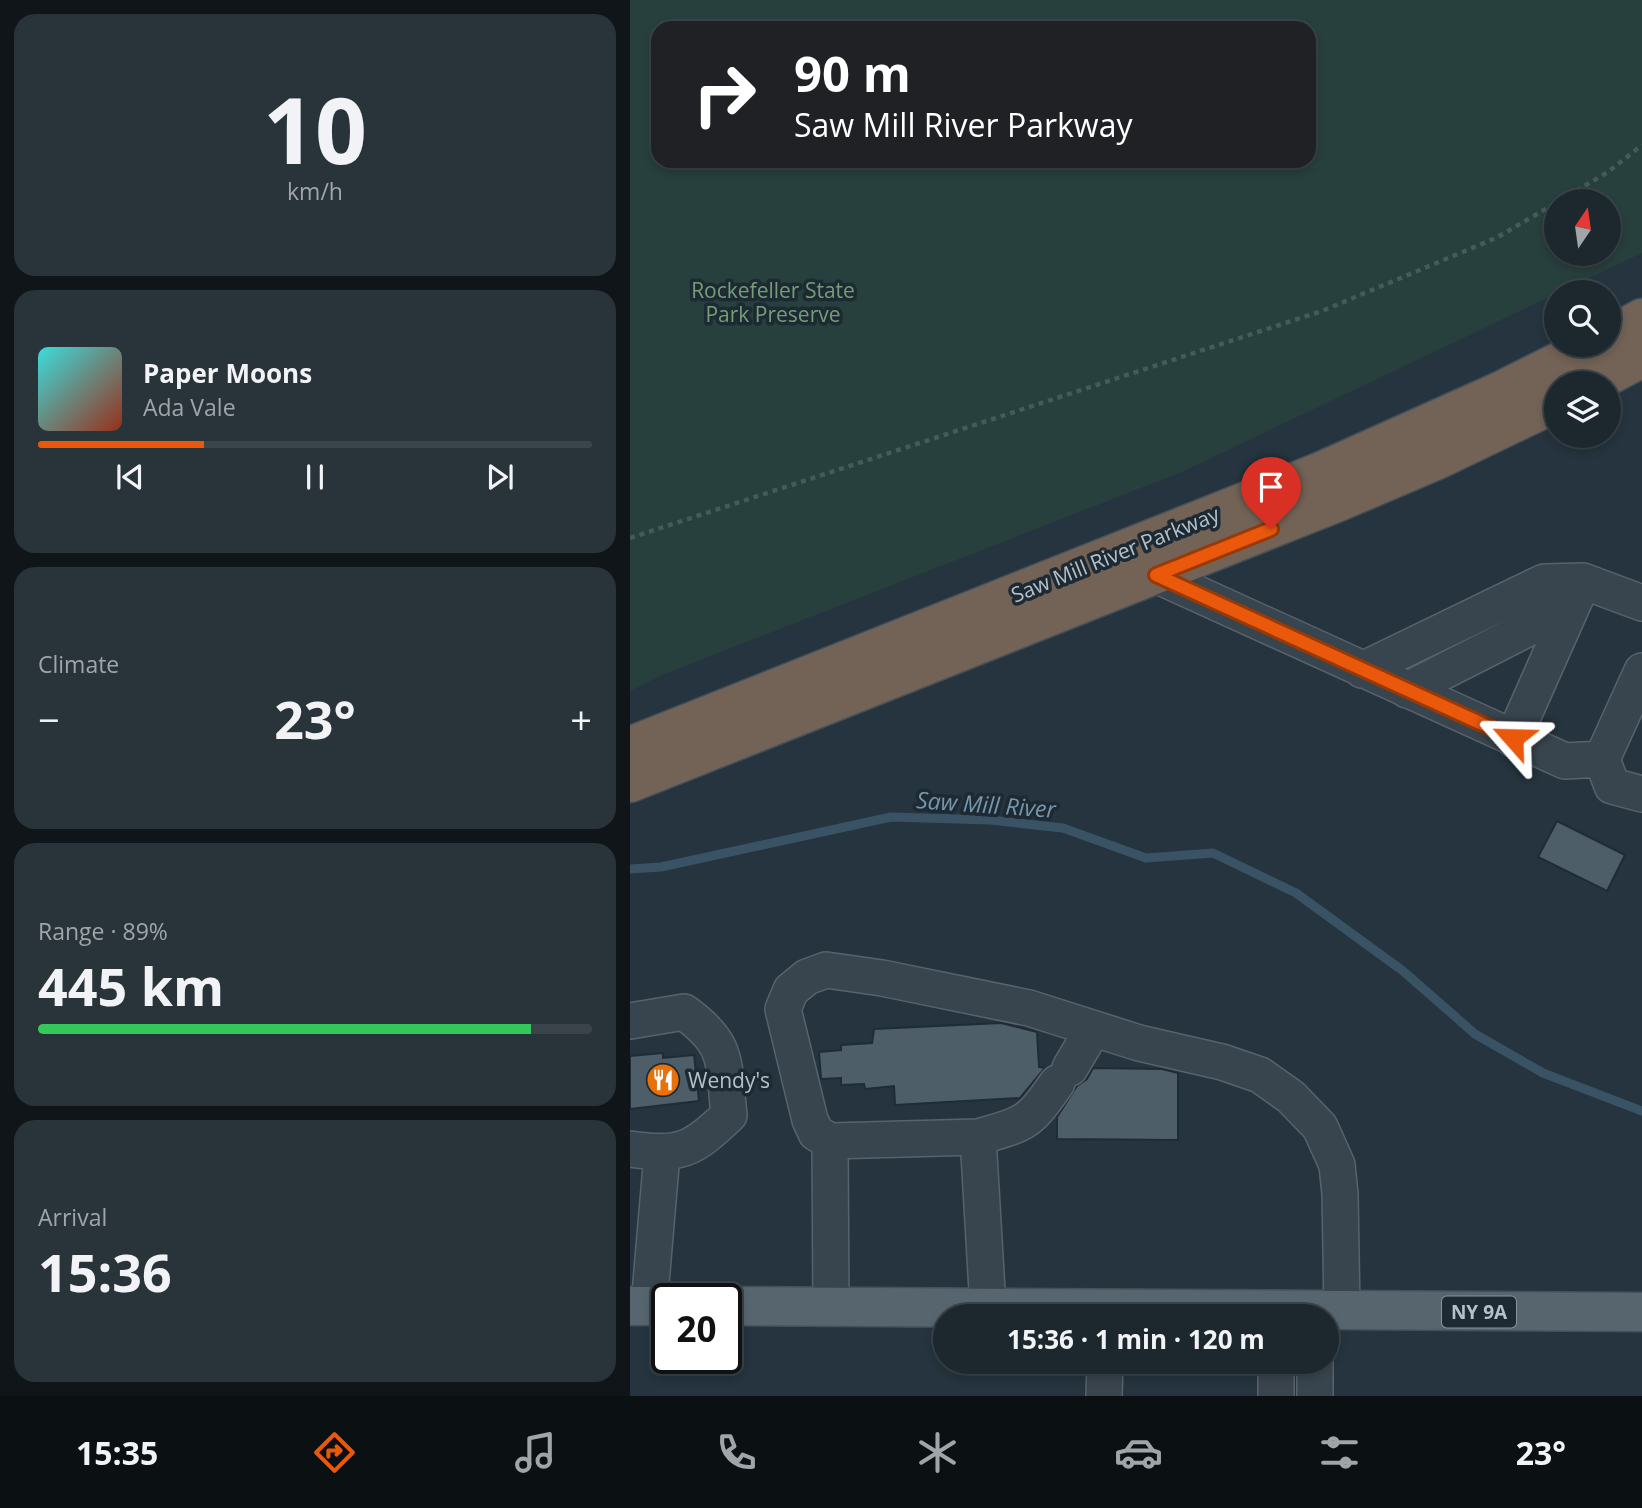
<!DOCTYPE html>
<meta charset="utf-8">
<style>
body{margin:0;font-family:"Open Sans",sans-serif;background:#29333a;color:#f1f3f6;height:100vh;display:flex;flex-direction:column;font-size:26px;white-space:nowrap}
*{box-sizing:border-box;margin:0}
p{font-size:23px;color:#a0a5aa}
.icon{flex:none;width:38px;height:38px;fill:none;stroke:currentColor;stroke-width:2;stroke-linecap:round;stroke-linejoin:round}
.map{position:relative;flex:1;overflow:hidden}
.drawer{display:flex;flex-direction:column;gap:14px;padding:14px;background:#0f1519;width:630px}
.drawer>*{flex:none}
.top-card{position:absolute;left:21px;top:21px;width:665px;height:147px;border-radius:21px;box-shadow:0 4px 10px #0003,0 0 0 2px #3a444a;background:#202124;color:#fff;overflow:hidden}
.needle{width:46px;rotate:13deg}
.fabs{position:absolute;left:914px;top:189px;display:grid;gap:14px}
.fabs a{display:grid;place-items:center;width:77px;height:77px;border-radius:50%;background:#1c272e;box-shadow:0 4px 10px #0003,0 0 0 2px #3a444a;font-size:35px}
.speed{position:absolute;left:21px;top:1283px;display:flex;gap:14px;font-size:35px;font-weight:700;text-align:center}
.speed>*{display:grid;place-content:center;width:91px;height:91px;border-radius:50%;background:#1c272e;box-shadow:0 4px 10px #0003,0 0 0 2px #3a444a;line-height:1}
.speed .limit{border:4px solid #111;border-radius:10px;background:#fff;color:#111}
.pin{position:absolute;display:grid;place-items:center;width:60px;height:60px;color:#fff;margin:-72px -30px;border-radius:50% 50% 50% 0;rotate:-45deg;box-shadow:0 0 7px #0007}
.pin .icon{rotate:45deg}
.me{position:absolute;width:77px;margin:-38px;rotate:295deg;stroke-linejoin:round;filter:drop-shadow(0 0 5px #0008)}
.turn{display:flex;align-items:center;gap:24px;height:147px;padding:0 28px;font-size:32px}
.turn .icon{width:91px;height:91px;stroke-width:2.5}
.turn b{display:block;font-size:49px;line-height:60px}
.big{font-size:52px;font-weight:700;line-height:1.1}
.drawer .card{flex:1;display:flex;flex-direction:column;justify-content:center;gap:10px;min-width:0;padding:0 24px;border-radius:21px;background:#29333a}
.drawer .dial{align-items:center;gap:0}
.dial b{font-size:91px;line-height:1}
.song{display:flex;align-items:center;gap:21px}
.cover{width:84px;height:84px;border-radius:10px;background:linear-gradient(135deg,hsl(180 70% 55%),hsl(10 70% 35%))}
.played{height:7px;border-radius:4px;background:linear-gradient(90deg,#ea580c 30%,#3a444a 30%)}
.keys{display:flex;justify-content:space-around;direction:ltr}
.heat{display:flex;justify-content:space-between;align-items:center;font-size:38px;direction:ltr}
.charge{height:10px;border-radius:5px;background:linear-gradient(90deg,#34c759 89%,#3a444a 0)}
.trip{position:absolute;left:303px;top:1304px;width:406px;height:70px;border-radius:35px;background:#1c272e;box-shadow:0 4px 10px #0003,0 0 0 2px #3a444a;font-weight:700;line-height:70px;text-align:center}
.tab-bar{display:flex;height:112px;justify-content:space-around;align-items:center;background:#0b1012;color:#a0a5aa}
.tab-bar .icon{width:49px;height:49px}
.tab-bar .current{color:#ea580c}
.tab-bar b{font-size:32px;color:#f1f3f6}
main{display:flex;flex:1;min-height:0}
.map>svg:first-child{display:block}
</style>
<main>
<section class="drawer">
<div class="card dial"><b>10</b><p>km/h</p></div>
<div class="card">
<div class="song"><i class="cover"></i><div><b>Paper Moons</b><p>Ada Vale</p></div></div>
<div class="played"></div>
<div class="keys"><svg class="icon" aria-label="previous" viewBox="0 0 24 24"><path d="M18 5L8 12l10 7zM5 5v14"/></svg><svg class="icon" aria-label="pause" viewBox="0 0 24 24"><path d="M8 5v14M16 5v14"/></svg><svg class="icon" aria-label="next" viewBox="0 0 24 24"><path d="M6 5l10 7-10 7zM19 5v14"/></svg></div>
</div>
<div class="card"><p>Climate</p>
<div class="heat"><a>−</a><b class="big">23°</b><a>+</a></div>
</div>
<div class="card"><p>Range · 89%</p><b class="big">445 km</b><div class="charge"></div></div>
<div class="card"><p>Arrival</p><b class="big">15:36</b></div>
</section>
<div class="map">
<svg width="1012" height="1396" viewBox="0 0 1012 1396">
<rect width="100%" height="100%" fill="#25343e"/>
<path fill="#273f3d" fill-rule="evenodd" d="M0,0H1012V253L552,472L32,675L0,691ZM28,28H679V161H28ZM926,201H978V254H926Z"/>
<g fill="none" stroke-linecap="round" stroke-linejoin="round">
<path stroke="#395364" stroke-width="9" d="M0,869L31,867L261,817L360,820L433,828L516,858L583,853L666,893L773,971L845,1034L913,1073L1012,1111"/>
</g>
<path fill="#4e5e69" stroke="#202c35" stroke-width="2" d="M927,821L995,855L977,891L908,857Z
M371,1023L407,1032L409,1067L415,1068L390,1098L265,1105L264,1086L235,1089L234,1084L211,1085V1078L191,1079L189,1052L211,1050V1045L242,1043L244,1029Z
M33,1053V1058L64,1055L69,1101L0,1109V1056Z
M463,1068L532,1069L548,1073V1140L427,1139V1117L447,1086L457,1079Z"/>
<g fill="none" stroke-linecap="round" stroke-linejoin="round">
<defs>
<path id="minor" d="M526,575L935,761L972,759
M732,670L914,582L953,581L1012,603
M1012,671L972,759L982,786L1012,794
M777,690L942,606
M883,739L946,597
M0,1021L54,1012C100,1045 93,1062 99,1115C62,1150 52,1156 0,1149
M440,1068L463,1029
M348,1137C397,1123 398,1124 427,1083
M200,1141L186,1133L180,1120L153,1009L161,990L177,977L196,970L252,978L399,1008L509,1043L592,1062L630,1075L661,1097L690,1127L707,1165L710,1194L712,1311
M19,1306L32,1154
M201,1307L200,1141L348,1137L358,1308
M685,1362V1396
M474,1396L475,1362
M646,1396V1362"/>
<path id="major" d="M0,1306H37
M96,1306L1012,1312"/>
<path id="highway" d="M978,336L1012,318
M965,383L1012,358
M0,746L689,472L870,391L962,345
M0,783L711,501L805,461L926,403"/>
</defs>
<use href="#minor" stroke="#57636c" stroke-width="38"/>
<use href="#major" stroke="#45515a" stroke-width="41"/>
<use href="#highway" stroke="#445059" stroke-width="41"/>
<path stroke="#455b59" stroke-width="4.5" stroke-dasharray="5 5" stroke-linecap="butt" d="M929,201L978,172L1012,145
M0,538L692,311L866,238L926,203"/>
<use href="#minor" stroke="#39454e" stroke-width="35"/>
<use href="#major" stroke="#57656e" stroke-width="38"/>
<use href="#highway" stroke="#736256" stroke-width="38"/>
</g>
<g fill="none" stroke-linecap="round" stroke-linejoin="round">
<defs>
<path id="route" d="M641,529L526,575L883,738"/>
</defs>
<use href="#route" stroke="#983908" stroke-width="18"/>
<use href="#route" stroke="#ea580c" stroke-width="12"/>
</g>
<defs>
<symbol id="restaurant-disc" viewBox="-11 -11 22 22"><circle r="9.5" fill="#e8710a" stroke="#1e2a33"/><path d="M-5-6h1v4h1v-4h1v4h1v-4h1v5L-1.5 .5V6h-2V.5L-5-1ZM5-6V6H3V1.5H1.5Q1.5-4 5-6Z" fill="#fff"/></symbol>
</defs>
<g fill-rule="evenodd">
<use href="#restaurant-disc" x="14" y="1061" width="38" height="38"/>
</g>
<g text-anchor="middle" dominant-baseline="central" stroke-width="7" stroke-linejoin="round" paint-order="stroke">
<rect fill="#1e2a33" stroke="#88939c" stroke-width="2" x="812" y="1296.5" width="74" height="31" rx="5"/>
<g font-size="19" font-weight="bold" fill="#b5c0c9">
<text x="849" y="1312">NY 9A</text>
</g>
<g font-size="21" fill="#749e75" stroke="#1e2a33">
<text x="143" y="290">Rockefeller State<tspan x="143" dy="24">Park Preserve</tspan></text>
</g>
<g font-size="21" fill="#b5c0c9" stroke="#1e2a33">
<text transform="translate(485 554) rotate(-22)">Saw Mill River Parkway</text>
</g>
<g font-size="21" fill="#b5c0c9" stroke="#1e2a33" text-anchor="start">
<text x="58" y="1080">Wendy's</text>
</g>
<g font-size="23" font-style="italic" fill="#7696ab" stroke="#1e2a33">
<text transform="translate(356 804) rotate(4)">Saw Mill River</text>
</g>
</g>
</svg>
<div class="fabs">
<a><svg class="needle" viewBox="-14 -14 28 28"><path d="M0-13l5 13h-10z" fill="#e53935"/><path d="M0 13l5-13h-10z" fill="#a0a5aa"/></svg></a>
<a><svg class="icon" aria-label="search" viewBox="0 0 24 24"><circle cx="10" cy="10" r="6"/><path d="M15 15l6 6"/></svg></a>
<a><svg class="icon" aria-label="layers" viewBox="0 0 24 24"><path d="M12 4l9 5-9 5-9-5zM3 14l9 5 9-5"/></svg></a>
</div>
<div class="speed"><div class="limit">20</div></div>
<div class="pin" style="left:641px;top:529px;background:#d93025"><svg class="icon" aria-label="arrive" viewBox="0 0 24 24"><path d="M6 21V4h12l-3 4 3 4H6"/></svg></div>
<svg class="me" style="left:883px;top:738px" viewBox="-20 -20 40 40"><path d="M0-17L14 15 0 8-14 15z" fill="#ea580c" stroke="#fff" stroke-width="4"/></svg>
<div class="trip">15:36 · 1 min · 120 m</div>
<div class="top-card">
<div class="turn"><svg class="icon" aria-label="right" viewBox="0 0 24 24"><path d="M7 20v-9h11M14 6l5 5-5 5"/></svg><div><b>90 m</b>Saw Mill River Parkway</div></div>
</div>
</div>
</main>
<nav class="tab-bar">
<b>15:35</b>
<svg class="icon current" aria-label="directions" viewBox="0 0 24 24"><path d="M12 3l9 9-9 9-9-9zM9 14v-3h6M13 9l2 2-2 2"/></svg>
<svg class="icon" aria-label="music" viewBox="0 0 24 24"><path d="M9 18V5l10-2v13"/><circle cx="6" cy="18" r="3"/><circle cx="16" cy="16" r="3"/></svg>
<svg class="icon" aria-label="phone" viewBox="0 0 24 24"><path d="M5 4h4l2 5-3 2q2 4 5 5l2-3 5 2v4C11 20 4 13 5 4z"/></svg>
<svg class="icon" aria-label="climate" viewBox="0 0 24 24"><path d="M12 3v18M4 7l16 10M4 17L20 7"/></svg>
<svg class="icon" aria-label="car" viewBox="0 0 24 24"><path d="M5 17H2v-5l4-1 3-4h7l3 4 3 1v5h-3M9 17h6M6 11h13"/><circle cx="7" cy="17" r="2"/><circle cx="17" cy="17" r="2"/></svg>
<svg class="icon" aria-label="filters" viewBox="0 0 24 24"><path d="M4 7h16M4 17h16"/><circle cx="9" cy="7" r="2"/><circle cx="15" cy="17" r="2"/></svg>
<b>23°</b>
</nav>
